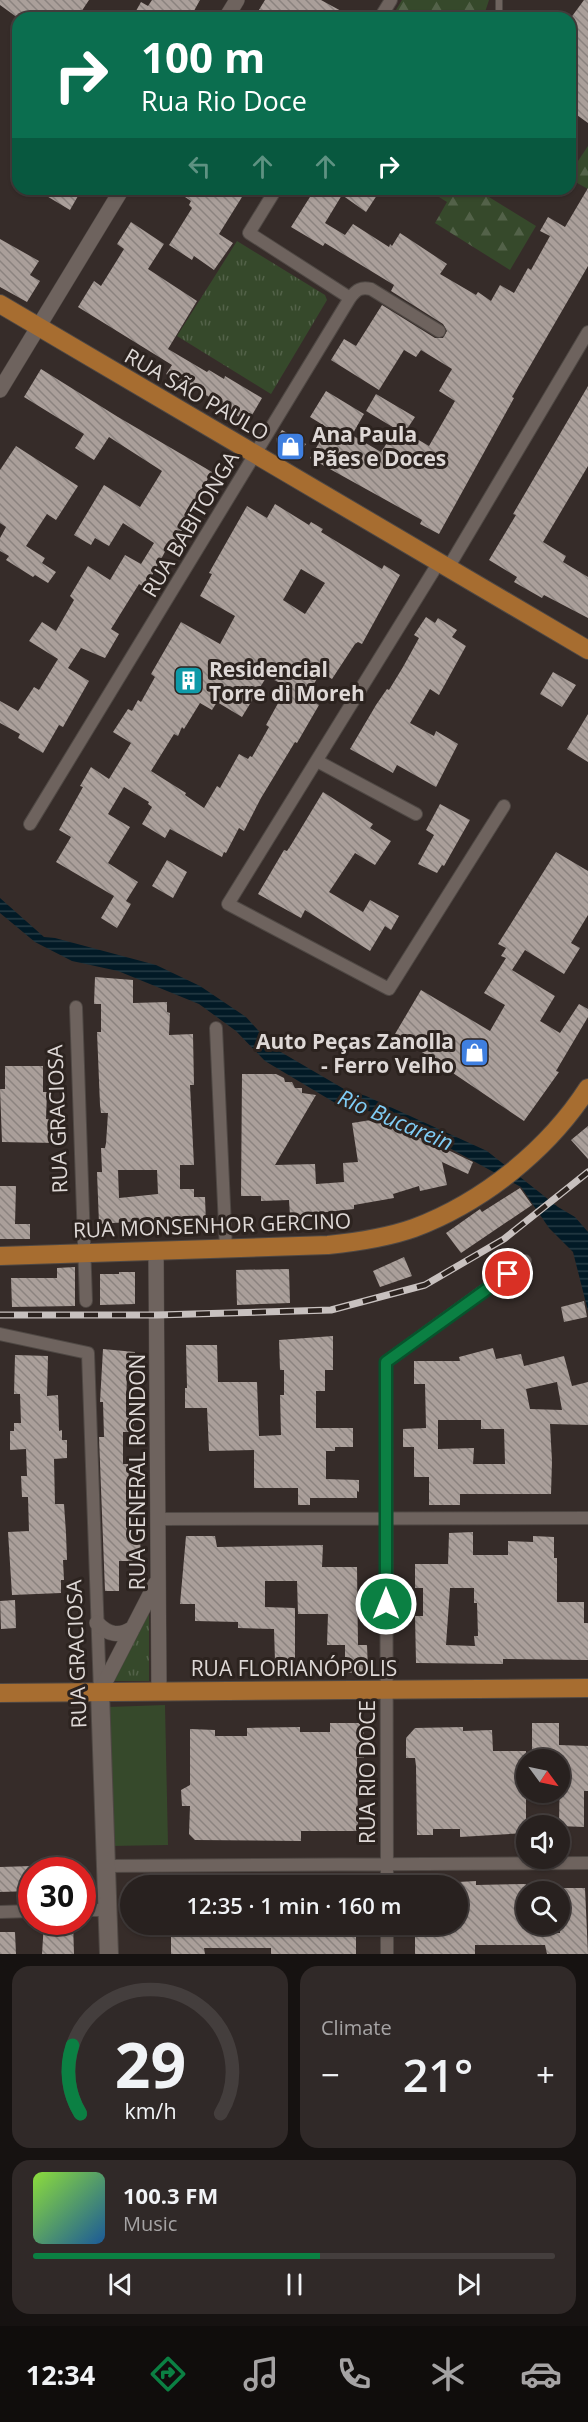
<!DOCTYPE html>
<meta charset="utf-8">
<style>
body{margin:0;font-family:"Open Sans",sans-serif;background:#302928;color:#f1f3f6;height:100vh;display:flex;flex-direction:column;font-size:22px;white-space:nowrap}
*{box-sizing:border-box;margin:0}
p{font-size:20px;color:#a5a3a4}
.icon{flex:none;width:33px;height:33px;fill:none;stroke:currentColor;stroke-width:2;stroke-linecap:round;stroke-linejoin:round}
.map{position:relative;height:1954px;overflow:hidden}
.drawer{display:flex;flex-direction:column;gap:12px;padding:12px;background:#161211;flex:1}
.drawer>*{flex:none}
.hud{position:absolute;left:12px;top:12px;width:564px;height:183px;border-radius:18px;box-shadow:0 2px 4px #0004,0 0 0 2px #443e3d;background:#0b6e4f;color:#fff;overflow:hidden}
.needle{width:39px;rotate:123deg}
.fabs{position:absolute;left:516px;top:1749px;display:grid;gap:12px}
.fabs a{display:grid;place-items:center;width:54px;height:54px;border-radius:50%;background:#28211f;box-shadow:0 2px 4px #0004,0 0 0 2px #443e3d;font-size:30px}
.speed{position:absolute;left:18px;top:1857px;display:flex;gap:12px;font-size:30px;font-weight:700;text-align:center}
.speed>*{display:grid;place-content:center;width:78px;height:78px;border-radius:50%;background:#28211f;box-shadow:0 2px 4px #0004,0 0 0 2px #443e3d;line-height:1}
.speed .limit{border:9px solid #d22;background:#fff;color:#111}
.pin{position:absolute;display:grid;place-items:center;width:51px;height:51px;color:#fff;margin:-26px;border:3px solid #fff;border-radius:50%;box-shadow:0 2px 6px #0007}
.me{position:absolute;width:66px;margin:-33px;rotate:0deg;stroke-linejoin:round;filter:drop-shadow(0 0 4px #0008)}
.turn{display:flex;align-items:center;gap:21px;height:126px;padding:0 30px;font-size:27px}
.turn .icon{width:78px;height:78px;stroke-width:2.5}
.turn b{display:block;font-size:42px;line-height:51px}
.lanes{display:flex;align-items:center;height:57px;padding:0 30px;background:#0003;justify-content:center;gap:30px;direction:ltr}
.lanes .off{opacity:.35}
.big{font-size:45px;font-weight:600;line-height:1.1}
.drawer .widget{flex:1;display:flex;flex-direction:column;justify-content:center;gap:9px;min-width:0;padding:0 21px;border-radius:18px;background:#302928}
.drawer .dial{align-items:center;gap:0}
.dial svg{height:156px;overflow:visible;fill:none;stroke:#443e3d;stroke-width:7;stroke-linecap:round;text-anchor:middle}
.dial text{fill:#f1f3f6;stroke:none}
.song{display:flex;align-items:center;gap:18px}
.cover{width:72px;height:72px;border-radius:9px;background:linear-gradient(135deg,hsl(90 70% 55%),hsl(210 70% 35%))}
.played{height:6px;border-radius:3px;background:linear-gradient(90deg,#0b8043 55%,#443e3d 55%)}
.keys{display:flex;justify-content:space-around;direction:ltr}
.heat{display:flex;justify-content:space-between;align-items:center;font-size:33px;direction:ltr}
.drawer .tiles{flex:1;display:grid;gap:12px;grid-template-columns:1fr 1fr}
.widget:last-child{grid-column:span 2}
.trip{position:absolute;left:120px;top:1875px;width:348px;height:60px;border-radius:30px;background:#28211f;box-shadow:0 2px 4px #0004,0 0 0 2px #443e3d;font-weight:600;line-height:60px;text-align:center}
.dock{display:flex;height:96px;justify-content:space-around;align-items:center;background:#100d0c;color:#a5a3a4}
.dock .icon{width:42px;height:42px}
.dock .on{color:#0b8043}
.dock b{font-size:27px;color:#f1f3f6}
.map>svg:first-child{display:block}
</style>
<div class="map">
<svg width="588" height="1954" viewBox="0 0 588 1954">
<defs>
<pattern id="grass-tufts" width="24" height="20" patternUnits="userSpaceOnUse" patternTransform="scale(1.5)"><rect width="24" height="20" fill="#36492b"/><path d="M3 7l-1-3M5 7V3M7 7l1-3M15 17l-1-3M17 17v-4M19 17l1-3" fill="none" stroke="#536249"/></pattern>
<pattern id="forest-firs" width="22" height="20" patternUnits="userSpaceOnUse" patternTransform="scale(1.5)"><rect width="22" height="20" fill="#36492b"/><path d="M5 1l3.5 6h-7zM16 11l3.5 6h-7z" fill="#536249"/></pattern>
<pattern id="water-rules" width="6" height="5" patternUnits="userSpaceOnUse" patternTransform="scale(1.5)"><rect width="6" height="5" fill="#021a26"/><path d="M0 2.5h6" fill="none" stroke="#263b45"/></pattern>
<pattern id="building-back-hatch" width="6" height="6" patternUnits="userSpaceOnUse" patternTransform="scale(1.5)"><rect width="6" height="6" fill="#aa9f9a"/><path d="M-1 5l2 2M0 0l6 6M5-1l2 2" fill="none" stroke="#8b837f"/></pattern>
</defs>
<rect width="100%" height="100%" fill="#362c29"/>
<path fill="url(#grass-tufts)" d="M237,241L325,295L327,300L271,394L177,336Z
M149,1612V1681H111Z"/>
<path fill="url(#forest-firs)" d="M402,0H489L483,18H391Z
M588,146V189L570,179V173Z
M426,189H476L536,226L510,270L435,223L447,202Z"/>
<path fill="#36492b" d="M165,1705L168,1845L111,1846L108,1707Z"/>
<path fill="url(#water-rules)" d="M0,898L44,937L55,938L156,965L200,986L246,1017L274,1048L344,1089L366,1096L487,1151L558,1207L575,1217L588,1232V1311L573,1252L549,1228L521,1187L387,1114L342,1107L265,1061L236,1031L199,1004L118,971L72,961L35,942L0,913Z"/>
<path fill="url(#building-back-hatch)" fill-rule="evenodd" d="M0,0H89L77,18H62L54,13L50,18H18L0,5Z
M152,0H200L190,18H132L141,2L148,6Z
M265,0H321L354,18H254Z
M584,0H588V123L570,110V19Z
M588,188V266L512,397L514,398L439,534L420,524L422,520L310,458L328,428L310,417L326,391L364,414L352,435L381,452L396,429L366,411L376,394L415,417L405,432L429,446L455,401L439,391L452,369L421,350L416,357L404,350L379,390L331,360L344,339L356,346L382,305L435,338H443L447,331L443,324L391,291L394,285L325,243L323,246L291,227L315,189H381L366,212L342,195L325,223L345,235L353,224L389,247L390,244L392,246L400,233L447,264L440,274L476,295L478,292L491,301L500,285L514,293L528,268L531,270L550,236L540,231L548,217L565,227Z
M35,189H82L70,210Z
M173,189H247L219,234L233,243L214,270L194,256L192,260L169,245L192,208L189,205L191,201Z
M131,222L164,244L148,269L197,301L168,349L207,372L209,370L224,379L225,376L262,398L248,422L214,402L215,400L166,374L172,365L78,307L94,281L101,286L124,249L117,244Z
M0,239L39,261L30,275L40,281L27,302L0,287Z
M41,369L118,417L212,472L195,500L199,502L181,532L185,534L173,554L166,550L145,588L139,584L111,629L119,634L105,658L81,648L68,668L89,681L63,727L59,725L43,753L18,738L20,734L0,723V701L18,711L34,687L39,690L58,659L29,641L42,622L56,631L74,600L70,596L88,566L110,580L125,555L141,564L154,543L123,523L109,546L95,538L91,545L74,535L104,485L140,507L162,471L109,437L94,460L75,448L84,434L24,397Z
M588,386V466L543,542L566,556L563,562L588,577V618L544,595L542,598L514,582L517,577L489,560L516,515L513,514Z
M282,430L306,444L296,459L278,448L276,439Z
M16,446L78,486L56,520L47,514L26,546L45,558L42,563L56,572L48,583L35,575L33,577L6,560L9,556L0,551V538L6,527L0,523V470Z
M275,504L309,525L311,522L323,529L321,532L382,569L384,565L400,575L362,644L358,642L355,644L332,679L321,672L306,697L319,705L297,743L295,742L261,798L244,831L239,828L226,853L224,852L222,857L170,829L165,838L142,824L152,807L148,804L149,802L124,787L108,814L130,827L108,863L138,882L126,901L131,904L117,928L101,918L114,896L56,862L71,837L59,830L83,787L80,786L91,767L109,779L131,743L113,732L128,709L132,711L138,700L141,702L155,677L151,674L181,622L220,644L235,616L200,596L212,574L209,573L247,506L267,518ZM301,569L325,583L305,614L283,600ZM267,676L287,687L266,725L269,727L252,757L250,756L248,759L239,754L220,788L217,786L204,808L185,795L186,793L151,771L174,734L178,736L182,727L184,729L200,703L212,710L217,702L242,717Z
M426,617L435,623L438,618L457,630L452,637L466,646L439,695L430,689L410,723L434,736L436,731L458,744L436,787L397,765L393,773L350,749L376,705L387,689L389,690L403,667L419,638L414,635Z
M553,672L576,685L562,707L540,694Z
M588,714V762L567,749Z
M323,792L373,824L370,828L391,841L375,865L355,853L329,892L363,912L370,900L399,916L391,930L385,926L370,951L305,910L301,918L258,894L284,850L287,851L291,845Z
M440,804L470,820L444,866L442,865L437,873L418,864L434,835L426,830Z
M556,852L588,871V915L571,943L580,948L564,974L525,950L512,970L555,996L540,1021L560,1033L579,1004L588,1009V1017L556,1071L559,1072L524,1121L395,1034L421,990L490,1031L505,1005L484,993L506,958L501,956L506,948L498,944Z
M167,860L187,872L173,898L152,886Z
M95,977L133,980V1003L167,1002V1012L170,1013L169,1035L193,1034L194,1085H190L194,1165H180V1189H194V1197H205L206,1223L200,1228H188V1225H172V1219L99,1224L97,1172H102L101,1148H105L106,1143L108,1113H101L100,1105L97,1032H101V1004H94ZM118,1170H157L158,1194L119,1198Z
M5,1066H43V1092H47L46,1119L57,1120L56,1143L2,1142L0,1089H5Z
M242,1074H276L284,1078L285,1082H292L295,1088H302V1093L316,1095L275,1165L315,1164L316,1184L344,1182L343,1163L358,1162L352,1123L377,1119V1123L389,1118L396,1131L405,1129L406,1133L429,1141L473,1162L468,1174L442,1162L447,1185L420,1191L419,1186L393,1194L394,1198L354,1205V1209L290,1216L289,1200L261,1201V1196H241Z
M588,1126V1159L571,1140Z
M0,1186H16L15,1224H30V1239H0Z
M520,1188L532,1205L461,1253L446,1233L480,1209L482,1212Z
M404,1257L412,1276L380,1287L373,1271Z
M75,1267V1306L12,1307L11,1278H57V1268Z
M289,1269L290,1303L237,1305L236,1270Z
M119,1272H135V1304L100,1305V1274H119Z
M584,1301L587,1317L564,1322L561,1307Z
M333,1336V1370H325V1391H316V1428H353V1447H335V1451H326V1479L359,1480V1492L357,1491V1498H310V1505H298V1488H254V1450L209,1451L207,1408H185V1388H187L186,1345H217L218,1382H257L259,1436L281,1435L280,1395H284V1370H280L279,1340Z
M493,1348L496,1359L521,1354L524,1366L564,1356L572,1386L588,1382V1425L550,1424L552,1461L551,1494H460V1505H429V1477H414V1447H403V1429L426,1428L425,1384H414V1361H460L459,1357ZM557,1382L562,1410L530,1409L526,1389ZM438,1420H481V1429H504L505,1464H473L474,1448L438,1449Z
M103,1349L135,1352V1372H127L126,1412H134V1432H123V1464H128L132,1534H140L141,1561H119V1591H105L99,1437H104L103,1402H100Z
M15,1355L48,1356L47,1396L58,1395L59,1431L62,1430V1440H67V1458L54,1459L55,1504H64L66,1533L67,1560H63L64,1580H61V1593L12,1595L8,1532L29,1531L28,1497H22L21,1476H27L26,1449L10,1450V1431H14V1423H21L20,1394H14Z
M473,1532V1555H508V1541L533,1542V1536L554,1537V1558H557V1602H584V1623H588V1660L503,1659V1664L416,1663L415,1616H423V1588H415V1564H448L449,1533ZM450,1588H474V1603H477L478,1636H474L475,1646L446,1645Z
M186,1536H215L217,1547L323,1545L322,1567H357L358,1645H367L368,1669H365V1672L345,1673V1645H327L328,1614H298L297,1581H265V1607L295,1608V1661H275L274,1629L238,1628V1622L195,1621V1604H180Z
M15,1600L16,1628L1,1629L0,1601Z
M330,1723H359L364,1729V1758H357L358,1831H301V1841L195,1840L189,1834L190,1806H182L181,1790L190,1785V1729L215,1730V1736H247V1728L300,1727V1732H330Z
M532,1723H559V1745L588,1746V1791H584V1827L559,1826L560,1760H532Z
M463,1727V1731L492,1730L493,1751H526V1833L460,1837V1829H433V1835H417L416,1766L415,1758H406V1738L415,1728Z
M32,1866V1891L0,1892V1867Z
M476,1881V1885L526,1884L528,1932L560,1933V1919H565L564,1888H585L588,1954H547L545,1945H475V1954H415V1937L417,1936V1932H421V1924H458V1882Z
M44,1922H73L74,1954H42Z
M171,1924H356V1954H271V1948H204L205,1954H171Z
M0,1932H15L16,1954H0Z"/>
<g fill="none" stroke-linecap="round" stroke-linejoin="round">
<defs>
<path id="service" d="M499,0V18"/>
<path id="minor" d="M380,18L391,0
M350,298C357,289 361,287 371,289L439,331
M439,562L228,904L389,989L504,806
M448,568L588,332
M317,761L416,814
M30,824L350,298L249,233L276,189
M76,1007L86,1301
M216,1028L226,1249
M0,1334L88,1353L100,1692
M158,1519L588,1518
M106,1866L588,1863
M387,1886L386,1362L525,1261
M82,1910H107
M0,1912L32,1911
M387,1924V1954"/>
<path id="tertiary" d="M226,18L237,0
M0,390L122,189
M156,1251L159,1692
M97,1623C108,1635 120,1637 133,1628
M100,1692L156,1583"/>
<path id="secondary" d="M100,1692L109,1954"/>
<path id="primary" d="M0,304L588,650
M0,1256L328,1245C357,1242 386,1238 414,1228C483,1202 548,1150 588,1088
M0,1693L588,1688"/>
</defs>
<use href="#service" stroke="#4f4844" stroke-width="8"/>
<use href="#minor" stroke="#4f4844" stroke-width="14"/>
<use href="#tertiary" stroke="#4f4844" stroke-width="16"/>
<use href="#secondary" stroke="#4f4844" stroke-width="20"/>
<use href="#primary" stroke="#4f4844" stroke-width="20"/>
<use href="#service" stroke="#6e635e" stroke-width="6"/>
<use href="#minor" stroke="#6e635e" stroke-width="12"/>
<use href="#tertiary" stroke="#6e635e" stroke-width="15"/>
<use href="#secondary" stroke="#6e635e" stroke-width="18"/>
<use href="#primary" stroke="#a76d30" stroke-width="18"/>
<defs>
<path id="rail" d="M0,1315H157L331,1310L425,1285L504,1239L588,1172"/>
</defs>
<use href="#rail" stroke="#c8c1bf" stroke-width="7"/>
<use href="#rail" stroke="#2c231f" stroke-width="4.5" stroke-dasharray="14" stroke-linecap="butt"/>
</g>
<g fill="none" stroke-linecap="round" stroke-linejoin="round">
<defs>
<path id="route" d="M386,1604V1362L508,1274"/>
</defs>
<use href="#route" stroke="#07532c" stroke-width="15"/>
<use href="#route" stroke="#0b8043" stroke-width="10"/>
</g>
<defs>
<symbol id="shop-square" viewBox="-11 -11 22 22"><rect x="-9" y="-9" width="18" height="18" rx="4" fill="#3f7fe0" stroke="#2c231f"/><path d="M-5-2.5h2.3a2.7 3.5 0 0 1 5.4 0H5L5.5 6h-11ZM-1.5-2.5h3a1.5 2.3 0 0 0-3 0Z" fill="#fff"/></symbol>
<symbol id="building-square" viewBox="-11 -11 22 22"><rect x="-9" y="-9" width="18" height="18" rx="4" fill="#0f9aa8" stroke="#2c231f"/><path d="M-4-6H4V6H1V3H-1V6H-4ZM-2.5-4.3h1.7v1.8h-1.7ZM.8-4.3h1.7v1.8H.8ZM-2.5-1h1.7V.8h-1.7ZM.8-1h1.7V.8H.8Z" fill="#fff"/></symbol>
</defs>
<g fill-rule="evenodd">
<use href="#shop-square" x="274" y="430" width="33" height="33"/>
<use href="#building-square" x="172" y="664" width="33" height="33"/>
<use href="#shop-square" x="458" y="1036" width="33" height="33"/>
</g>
<g text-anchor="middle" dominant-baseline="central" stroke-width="6" stroke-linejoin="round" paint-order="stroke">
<g font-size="21" fill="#ded8d6" stroke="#2c231f">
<text transform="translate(197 394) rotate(30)">RUA SÃO PAULO</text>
<text transform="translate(190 524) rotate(-59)">RUA BABITONGA</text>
<text transform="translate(57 1119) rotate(-92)">RUA GRACIOSA</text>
<text transform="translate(212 1225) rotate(-2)">RUA MONSENHOR GERCINO</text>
<text transform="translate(137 1472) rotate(-90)">RUA GENERAL RONDON</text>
<text transform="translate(76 1654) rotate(-92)">RUA GRACIOSA</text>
<text x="294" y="1668">RUA FLORIANÓPOLIS</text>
<text transform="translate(367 1772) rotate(-90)">RUA RIO DOCE</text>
</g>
<g font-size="21" font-weight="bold" fill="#ded8d6" stroke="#2c231f" text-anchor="start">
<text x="312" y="434">Ana Paula<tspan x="312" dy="24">Pães e Doces</tspan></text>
<text x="209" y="669">Residencial<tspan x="209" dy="24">Torre di Moreh</tspan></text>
<text x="454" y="1041" text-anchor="end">Auto Peças Zanolla<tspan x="454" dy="24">- Ferro Velho</tspan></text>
</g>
<g font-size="22" font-style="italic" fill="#80cdf6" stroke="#2c231f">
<text transform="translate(396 1119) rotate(23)">Rio Bucarein</text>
</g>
</g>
</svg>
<div class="fabs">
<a><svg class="needle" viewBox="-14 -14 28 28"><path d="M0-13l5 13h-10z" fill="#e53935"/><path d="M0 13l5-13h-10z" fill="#a5a3a4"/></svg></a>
<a><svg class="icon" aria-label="sound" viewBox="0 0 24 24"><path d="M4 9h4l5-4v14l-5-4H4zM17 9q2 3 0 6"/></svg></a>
<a><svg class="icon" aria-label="search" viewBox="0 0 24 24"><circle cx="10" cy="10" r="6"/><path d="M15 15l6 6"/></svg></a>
</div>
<div class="speed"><div class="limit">30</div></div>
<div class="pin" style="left:508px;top:1274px;background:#d93025"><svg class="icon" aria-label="arrive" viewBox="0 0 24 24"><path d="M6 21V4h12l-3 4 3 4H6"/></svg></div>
<svg class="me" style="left:386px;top:1604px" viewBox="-20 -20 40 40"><circle r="17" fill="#0b8043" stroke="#fff" stroke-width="3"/><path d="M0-11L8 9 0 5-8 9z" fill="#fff"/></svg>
<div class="trip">12:35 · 1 min · 160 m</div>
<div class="hud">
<div class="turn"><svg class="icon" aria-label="right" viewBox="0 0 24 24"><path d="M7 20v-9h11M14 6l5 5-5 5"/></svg><div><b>100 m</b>Rua Rio Doce</div></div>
<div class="lanes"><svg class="icon off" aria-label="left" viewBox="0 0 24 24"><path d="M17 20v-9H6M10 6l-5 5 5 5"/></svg><svg class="icon off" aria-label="ahead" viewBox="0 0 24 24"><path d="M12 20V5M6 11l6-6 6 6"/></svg><svg class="icon off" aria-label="ahead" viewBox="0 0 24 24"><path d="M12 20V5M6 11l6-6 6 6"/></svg><svg class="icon" aria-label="right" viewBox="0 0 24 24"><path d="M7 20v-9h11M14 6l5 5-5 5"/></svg></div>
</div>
</div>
<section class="drawer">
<div class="tiles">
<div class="widget dial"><svg viewBox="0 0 100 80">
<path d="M14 69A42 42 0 1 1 86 69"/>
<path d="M14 69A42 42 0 0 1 10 34" stroke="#0b8043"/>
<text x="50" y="56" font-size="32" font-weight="700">29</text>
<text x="50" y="72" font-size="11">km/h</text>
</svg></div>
<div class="widget"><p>Climate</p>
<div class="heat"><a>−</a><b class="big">21°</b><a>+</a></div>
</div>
<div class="widget">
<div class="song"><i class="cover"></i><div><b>100.3 FM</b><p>Music</p></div></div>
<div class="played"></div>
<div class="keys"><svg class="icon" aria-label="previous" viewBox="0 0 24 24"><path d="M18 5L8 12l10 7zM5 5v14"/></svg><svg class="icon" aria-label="pause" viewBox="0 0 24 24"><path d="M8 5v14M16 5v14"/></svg><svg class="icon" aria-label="next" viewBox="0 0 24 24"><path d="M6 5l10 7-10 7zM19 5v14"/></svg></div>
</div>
</div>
</section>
<nav class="dock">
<b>12:34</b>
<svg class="icon on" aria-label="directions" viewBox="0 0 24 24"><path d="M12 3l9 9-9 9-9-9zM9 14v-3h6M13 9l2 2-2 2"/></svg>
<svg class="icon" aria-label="music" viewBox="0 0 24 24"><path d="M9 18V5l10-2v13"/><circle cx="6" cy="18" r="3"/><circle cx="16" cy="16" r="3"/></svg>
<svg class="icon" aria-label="phone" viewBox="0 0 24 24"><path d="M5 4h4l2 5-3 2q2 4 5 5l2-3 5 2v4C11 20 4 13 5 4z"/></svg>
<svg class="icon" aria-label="climate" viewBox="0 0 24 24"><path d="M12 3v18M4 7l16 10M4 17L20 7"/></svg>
<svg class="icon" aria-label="car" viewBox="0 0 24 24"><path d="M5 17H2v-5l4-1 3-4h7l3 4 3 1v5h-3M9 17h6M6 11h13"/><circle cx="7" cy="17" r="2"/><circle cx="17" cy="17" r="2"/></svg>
</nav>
